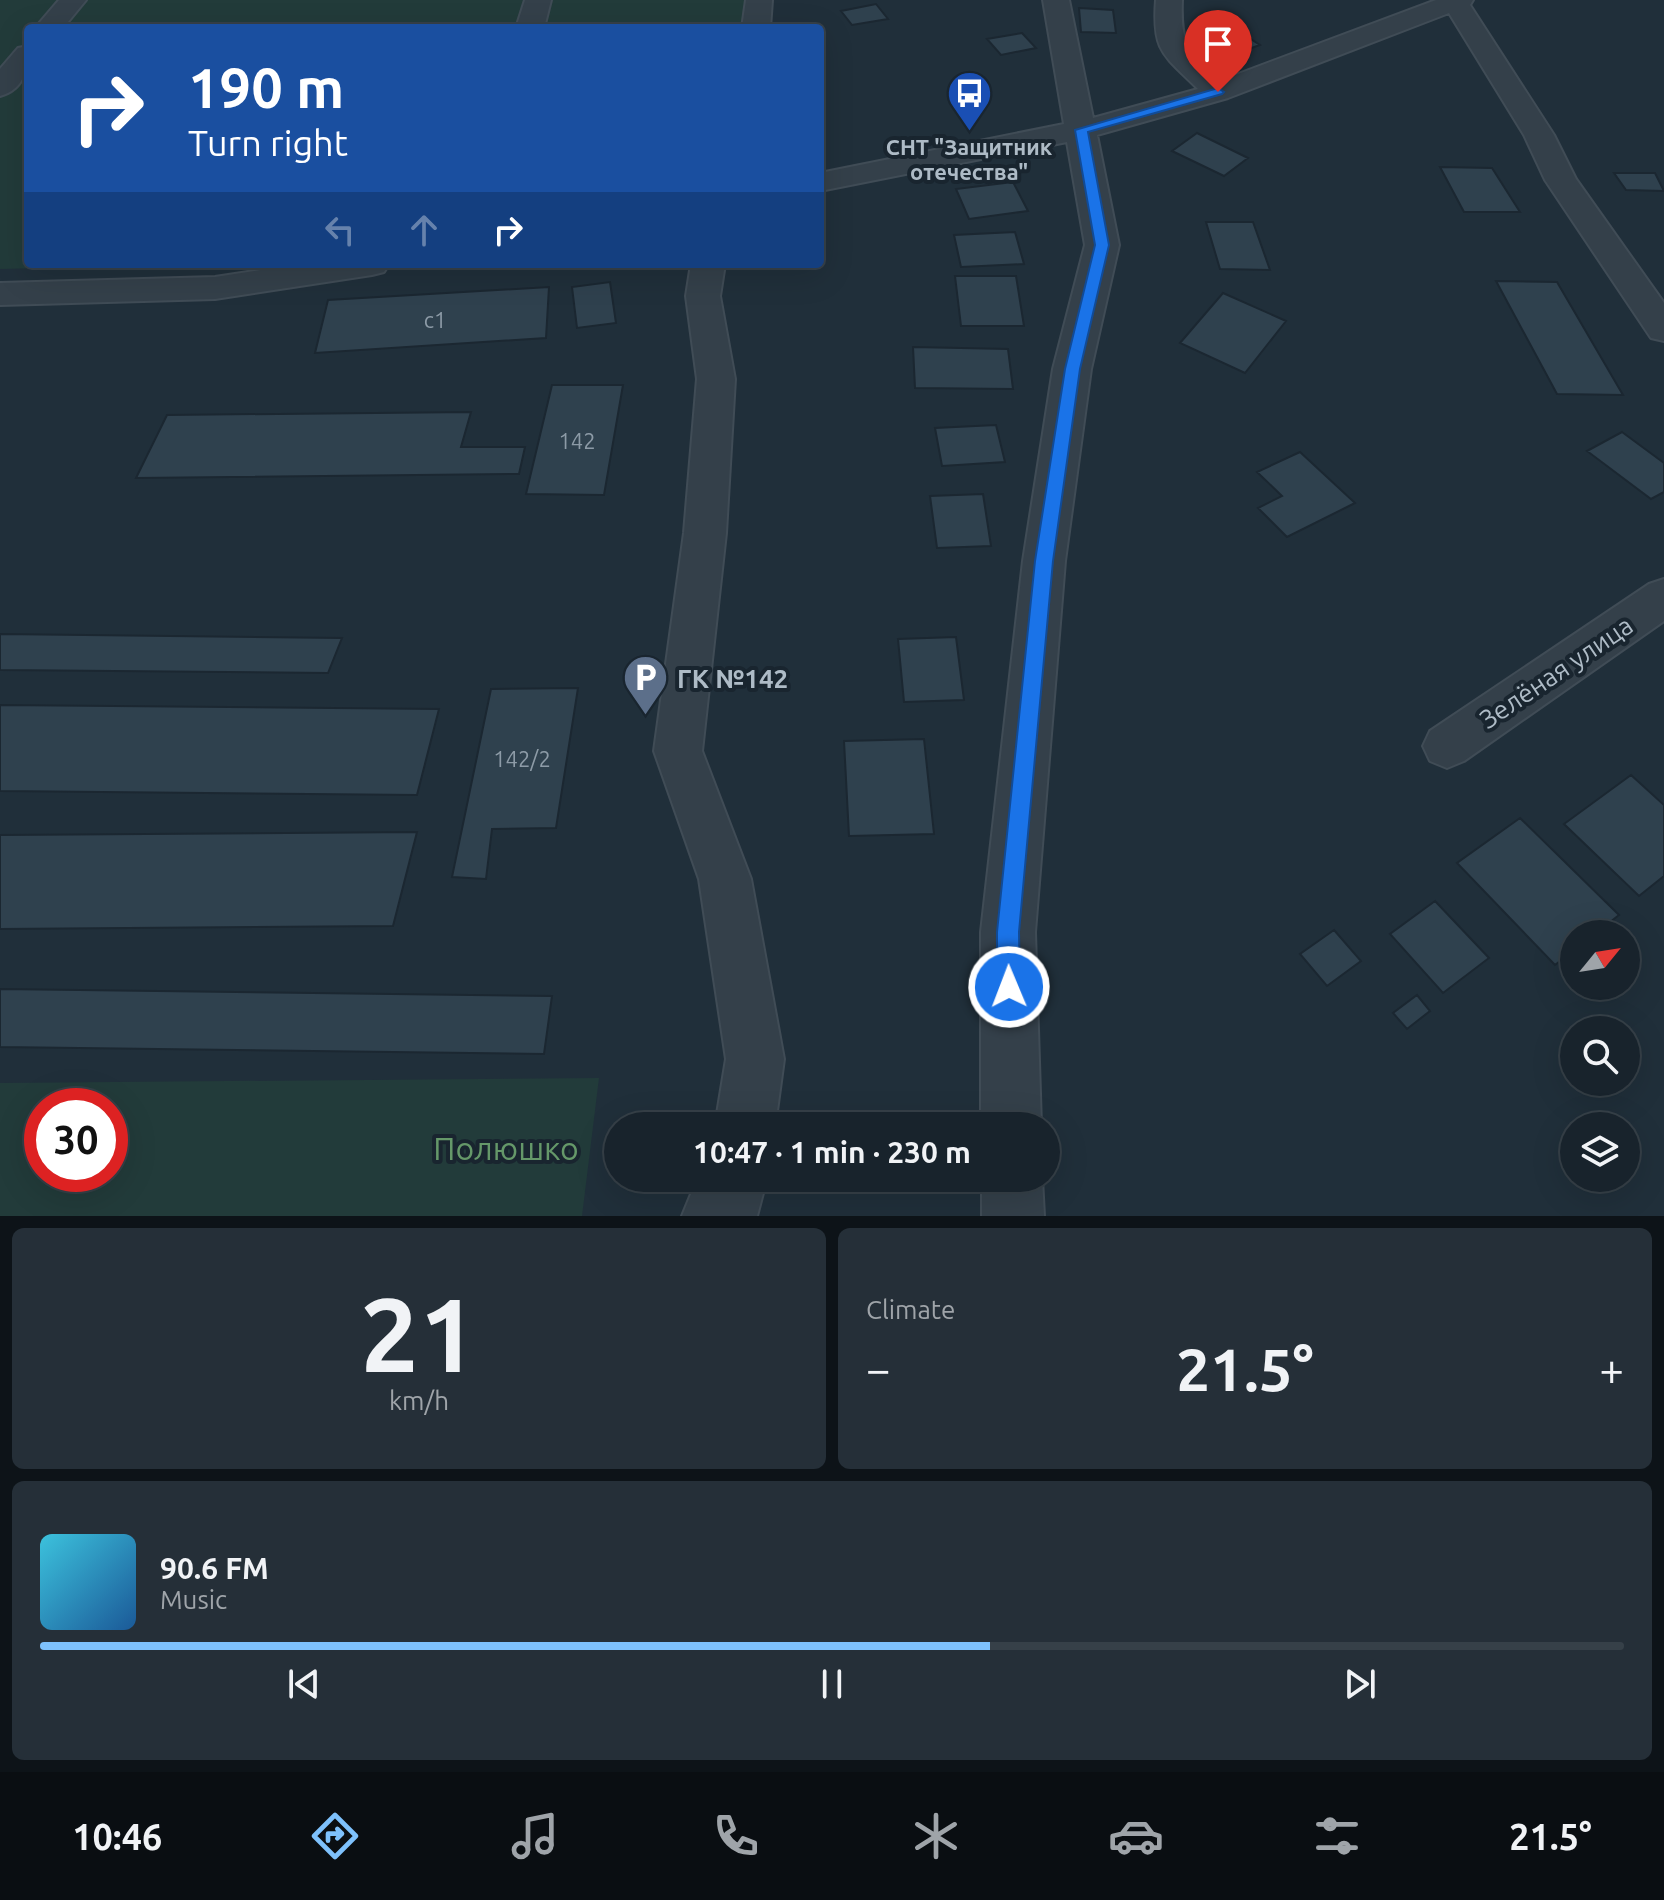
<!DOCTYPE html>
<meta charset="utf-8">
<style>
body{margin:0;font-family:Ubuntu,sans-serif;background:#252f38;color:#f1f3f6;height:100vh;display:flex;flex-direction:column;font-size:30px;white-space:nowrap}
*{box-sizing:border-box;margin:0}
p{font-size:26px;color:#9fa4a9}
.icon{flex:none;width:44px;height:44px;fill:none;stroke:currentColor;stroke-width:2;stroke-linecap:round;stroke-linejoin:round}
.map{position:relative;height:1216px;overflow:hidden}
.drawer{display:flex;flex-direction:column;gap:12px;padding:12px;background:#0d1318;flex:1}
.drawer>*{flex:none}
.hud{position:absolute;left:24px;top:24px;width:800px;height:244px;border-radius:8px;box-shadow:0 8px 32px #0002,0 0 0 2px #364048;background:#1a4fa0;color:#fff;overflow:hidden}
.needle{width:52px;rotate:60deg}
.controls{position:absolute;left:1560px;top:920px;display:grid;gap:16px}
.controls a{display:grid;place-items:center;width:80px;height:80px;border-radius:50%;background:#18232c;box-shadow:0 8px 32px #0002,0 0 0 2px #364048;font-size:40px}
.speed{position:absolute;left:24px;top:1088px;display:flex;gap:16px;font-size:40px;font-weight:700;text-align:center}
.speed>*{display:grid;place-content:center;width:104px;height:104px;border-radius:50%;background:#18232c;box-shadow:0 8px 32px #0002,0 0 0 2px #364048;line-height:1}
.speed .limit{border:12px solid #d22;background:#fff;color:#111}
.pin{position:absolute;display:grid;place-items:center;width:68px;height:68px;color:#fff;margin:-82px -34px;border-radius:50% 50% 50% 0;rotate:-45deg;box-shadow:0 0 8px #0007}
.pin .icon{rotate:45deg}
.me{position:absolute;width:88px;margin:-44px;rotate:359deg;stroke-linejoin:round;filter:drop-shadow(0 0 6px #0008)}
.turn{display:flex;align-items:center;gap:28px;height:168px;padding:0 32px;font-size:36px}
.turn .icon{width:104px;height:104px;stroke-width:2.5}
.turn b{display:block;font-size:56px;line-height:68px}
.lanes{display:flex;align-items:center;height:76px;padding:0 32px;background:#0003;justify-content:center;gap:40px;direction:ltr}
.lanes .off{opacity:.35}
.big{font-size:60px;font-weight:600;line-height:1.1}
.drawer .tile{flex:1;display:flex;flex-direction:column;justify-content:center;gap:12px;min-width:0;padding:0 28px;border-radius:12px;background:#252f38}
.drawer .dial{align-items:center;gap:0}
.dial b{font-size:104px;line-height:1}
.song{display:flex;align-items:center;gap:24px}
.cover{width:96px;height:96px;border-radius:12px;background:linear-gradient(135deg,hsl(190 70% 55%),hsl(210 70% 35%))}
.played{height:8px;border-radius:4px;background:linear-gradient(90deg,#7ec1fc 60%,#364048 60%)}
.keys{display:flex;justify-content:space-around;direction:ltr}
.heat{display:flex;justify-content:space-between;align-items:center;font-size:44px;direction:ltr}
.drawer .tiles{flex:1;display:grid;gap:12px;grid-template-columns:1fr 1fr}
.tile:last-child{grid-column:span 2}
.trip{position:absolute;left:604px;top:1112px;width:456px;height:80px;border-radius:40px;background:#18232c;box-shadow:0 8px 32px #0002,0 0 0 2px #364048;font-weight:600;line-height:80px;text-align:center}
.tabs{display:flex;height:128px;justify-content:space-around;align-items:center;background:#0a0e12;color:#9fa4a9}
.tabs .icon{width:56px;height:56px}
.tabs .current{color:#7ec1fc}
.tabs b{font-size:36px;color:#f1f3f6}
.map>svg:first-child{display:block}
</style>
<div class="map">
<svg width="1664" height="1216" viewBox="0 0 1664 1216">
<rect width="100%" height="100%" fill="#202f3a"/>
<path fill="#223b3a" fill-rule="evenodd" d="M0,0H752L749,28H28V264H210L0,269Z
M599,1078L582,1216H0V1083ZM42,1106H110V1174H42Z"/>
<path fill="#2f414e" stroke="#1b2731" stroke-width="2" d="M876,4L888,19L852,25L841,11Z
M1079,8L1113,10L1116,33L1081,32Z
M1221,20L1260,45L1221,59L1182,34Z
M1022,33L1036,48L1001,55L987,39Z
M1197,133L1248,158L1224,176L1172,151Z
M1440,167L1492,168L1520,212H1464Z
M1614,173H1655L1664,191L1626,190Z
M1013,182L1028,211L969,219L956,189Z
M1206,222H1253L1270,270L1220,269Z
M1015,232L1024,264L961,267L954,235Z
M955,276H1016L1024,326H961Z
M1496,281L1557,282L1623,395L1557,394Z
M610,282L616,323L577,328L572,287Z
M549,287L546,338L315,353L328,300Z
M1223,293L1286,321L1245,373L1180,343Z
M913,347L1008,349L1013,389L915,388Z
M552,385H623L604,495L526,494Z
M471,412L461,447H525L519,474L136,478L167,415Z
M996,425L1005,462L942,466L935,428Z
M1622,432L1664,463V492L1651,499L1587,451Z
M1300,452L1355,503L1287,537L1258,508L1282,496L1257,472Z
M983,494L991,546L937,548L930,496Z
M0,634L342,638L328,673L0,670Z
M956,637L964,700L904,702L898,639Z
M578,688L556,828L492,829L486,879L452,877L491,689Z
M0,705L439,709L417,795L0,791Z
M924,739L934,834L849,836L844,741Z
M1631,775L1664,805V876L1639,896L1564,824Z
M1520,818L1619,915L1595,934H1574V950L1555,965L1457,863Z
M417,832L393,926L0,929V835Z
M1435,901L1489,958L1443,993L1390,934Z
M1334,930L1361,961L1327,986L1300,954Z
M0,989L552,996L544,1054L0,1047Z
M1417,995L1430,1011L1407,1029L1393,1013Z"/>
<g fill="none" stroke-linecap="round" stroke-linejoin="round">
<defs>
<path id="minor" d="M59,0H86L63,28H35Z
M525,0H551L544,28H516Z
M746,0H772L770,28H742Z
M1043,0H1069L1093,118L1198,89C1163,54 1152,52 1156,0H1182C1180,49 1189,48 1222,80L1436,0H1473L1470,5L1554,135L1576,179L1664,303V341L1651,338L1545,180L1524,135L1449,13L1228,98L1097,135L1119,245L1091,369L1065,561L1035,932L1041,1126H981V932L1023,561L1053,369L1085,245L1067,142L820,191V173L1064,124Z
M28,46C28,68 25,89 0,96V69L18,48Z
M299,264H389L384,272L372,275L215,299L0,305V283L215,277Z
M691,264H725L720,296L735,379L726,533L702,751L751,879L784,1059L775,1126H715L726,1059L699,879L654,751L684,533L697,379L686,296Z
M1664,579V621L1464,761L1447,768L1430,761L1423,746L1430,731L1649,584Z
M707,1178H767L757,1216H682L691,1194Z
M982,1178H1042L1044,1216H982Z"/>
</defs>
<use href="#minor" stroke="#404c56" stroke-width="4"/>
<use href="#minor" fill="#34404a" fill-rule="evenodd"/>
</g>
<path fill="#1a73e8" stroke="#114b97" stroke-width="2" d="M1218,88L1224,92L1222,94L1088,132L1109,245L1080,369L1053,561L1019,932L1020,987L1017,995L1009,999L1001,995L997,987V932L1035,561L1065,369L1095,245L1075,130Z"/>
<defs>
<symbol id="bus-pin" viewBox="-11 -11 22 30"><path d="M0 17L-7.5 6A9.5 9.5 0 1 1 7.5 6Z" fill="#1a4fb4" stroke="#19252f"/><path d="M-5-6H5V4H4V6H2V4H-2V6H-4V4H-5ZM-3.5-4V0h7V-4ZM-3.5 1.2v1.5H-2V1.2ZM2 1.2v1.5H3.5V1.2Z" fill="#fff"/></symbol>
<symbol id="parking-pin" viewBox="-11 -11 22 30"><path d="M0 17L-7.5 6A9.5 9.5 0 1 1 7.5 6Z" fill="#5c6f8a" stroke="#19252f"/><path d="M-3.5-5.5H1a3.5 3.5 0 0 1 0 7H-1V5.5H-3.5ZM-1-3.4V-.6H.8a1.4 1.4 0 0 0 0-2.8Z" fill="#fff"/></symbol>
</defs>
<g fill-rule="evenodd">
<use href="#bus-pin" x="944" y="68" width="51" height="69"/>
<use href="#parking-pin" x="620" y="652" width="51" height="69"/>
</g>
<g text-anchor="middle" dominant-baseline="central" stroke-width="8" stroke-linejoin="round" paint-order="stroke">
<g font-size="22" font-weight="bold" fill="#aebbc6" stroke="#19252f">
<text x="969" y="146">СНТ "Защитник<tspan x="969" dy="25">отечества"</tspan></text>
</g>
<g font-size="22" fill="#8d9ba7">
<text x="435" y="319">с1</text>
<text x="577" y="440">142</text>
<text x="522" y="758">142/2</text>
</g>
<g font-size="26" fill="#aebbc6" stroke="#19252f">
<text transform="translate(1556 672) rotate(-34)">Зелёная улица</text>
</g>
<g font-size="26" font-weight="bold" fill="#aebbc6" stroke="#19252f" text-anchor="start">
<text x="677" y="678">ГК №142</text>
</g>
<g font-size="32" fill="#659869" stroke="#19252f">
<text x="506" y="1148">Полюшко</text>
</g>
</g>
</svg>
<div class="controls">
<a><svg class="needle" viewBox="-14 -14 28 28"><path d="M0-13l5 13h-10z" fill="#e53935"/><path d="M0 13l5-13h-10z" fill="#9fa4a9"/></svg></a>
<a><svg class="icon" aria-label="search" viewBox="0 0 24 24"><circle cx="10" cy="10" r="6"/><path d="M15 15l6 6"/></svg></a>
<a><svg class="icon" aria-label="layers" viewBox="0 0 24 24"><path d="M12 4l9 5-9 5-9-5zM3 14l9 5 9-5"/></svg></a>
</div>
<div class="speed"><div class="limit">30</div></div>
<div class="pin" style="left:1218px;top:92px;background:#d93025"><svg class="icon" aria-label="arrive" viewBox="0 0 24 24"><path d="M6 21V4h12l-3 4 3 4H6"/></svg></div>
<svg class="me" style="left:1009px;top:987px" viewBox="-20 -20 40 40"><circle r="17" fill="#1a73e8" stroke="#fff" stroke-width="3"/><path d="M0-11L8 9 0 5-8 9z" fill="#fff"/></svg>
<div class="trip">10:47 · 1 min · 230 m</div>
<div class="hud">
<div class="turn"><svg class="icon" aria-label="right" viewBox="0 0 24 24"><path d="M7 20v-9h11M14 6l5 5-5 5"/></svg><div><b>190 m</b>Turn right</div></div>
<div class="lanes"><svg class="icon off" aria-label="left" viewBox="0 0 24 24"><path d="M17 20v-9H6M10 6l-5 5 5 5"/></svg><svg class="icon off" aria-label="ahead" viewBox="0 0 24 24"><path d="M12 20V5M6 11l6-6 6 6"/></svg><svg class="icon" aria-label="right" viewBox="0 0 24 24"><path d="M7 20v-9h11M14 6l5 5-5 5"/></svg></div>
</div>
</div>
<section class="drawer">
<div class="tiles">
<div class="tile dial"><b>21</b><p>km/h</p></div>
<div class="tile"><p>Climate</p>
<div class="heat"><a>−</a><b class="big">21.5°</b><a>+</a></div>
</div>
<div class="tile">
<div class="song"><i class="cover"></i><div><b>90.6 FM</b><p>Music</p></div></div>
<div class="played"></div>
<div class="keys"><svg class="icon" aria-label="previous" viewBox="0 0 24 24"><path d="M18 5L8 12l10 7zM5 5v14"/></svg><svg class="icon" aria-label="pause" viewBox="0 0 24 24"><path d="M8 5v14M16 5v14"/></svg><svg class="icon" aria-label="next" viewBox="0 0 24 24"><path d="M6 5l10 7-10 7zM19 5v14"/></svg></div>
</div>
</div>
</section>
<nav class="tabs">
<b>10:46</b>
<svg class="icon current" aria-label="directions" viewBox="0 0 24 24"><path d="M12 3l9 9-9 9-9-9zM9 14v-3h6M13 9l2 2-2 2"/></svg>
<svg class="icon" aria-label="music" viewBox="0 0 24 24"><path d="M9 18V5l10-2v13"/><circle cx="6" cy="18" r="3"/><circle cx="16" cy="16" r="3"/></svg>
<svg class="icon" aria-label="phone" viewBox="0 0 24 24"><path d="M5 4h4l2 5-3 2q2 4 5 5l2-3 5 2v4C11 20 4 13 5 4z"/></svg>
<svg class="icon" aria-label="climate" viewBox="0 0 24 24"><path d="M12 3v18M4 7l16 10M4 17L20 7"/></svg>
<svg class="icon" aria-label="car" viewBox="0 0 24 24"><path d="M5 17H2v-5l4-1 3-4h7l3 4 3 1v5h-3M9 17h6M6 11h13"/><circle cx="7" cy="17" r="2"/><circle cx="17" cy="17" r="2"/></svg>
<svg class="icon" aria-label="filters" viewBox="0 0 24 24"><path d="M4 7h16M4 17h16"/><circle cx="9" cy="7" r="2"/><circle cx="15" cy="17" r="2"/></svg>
<b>21.5°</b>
</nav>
